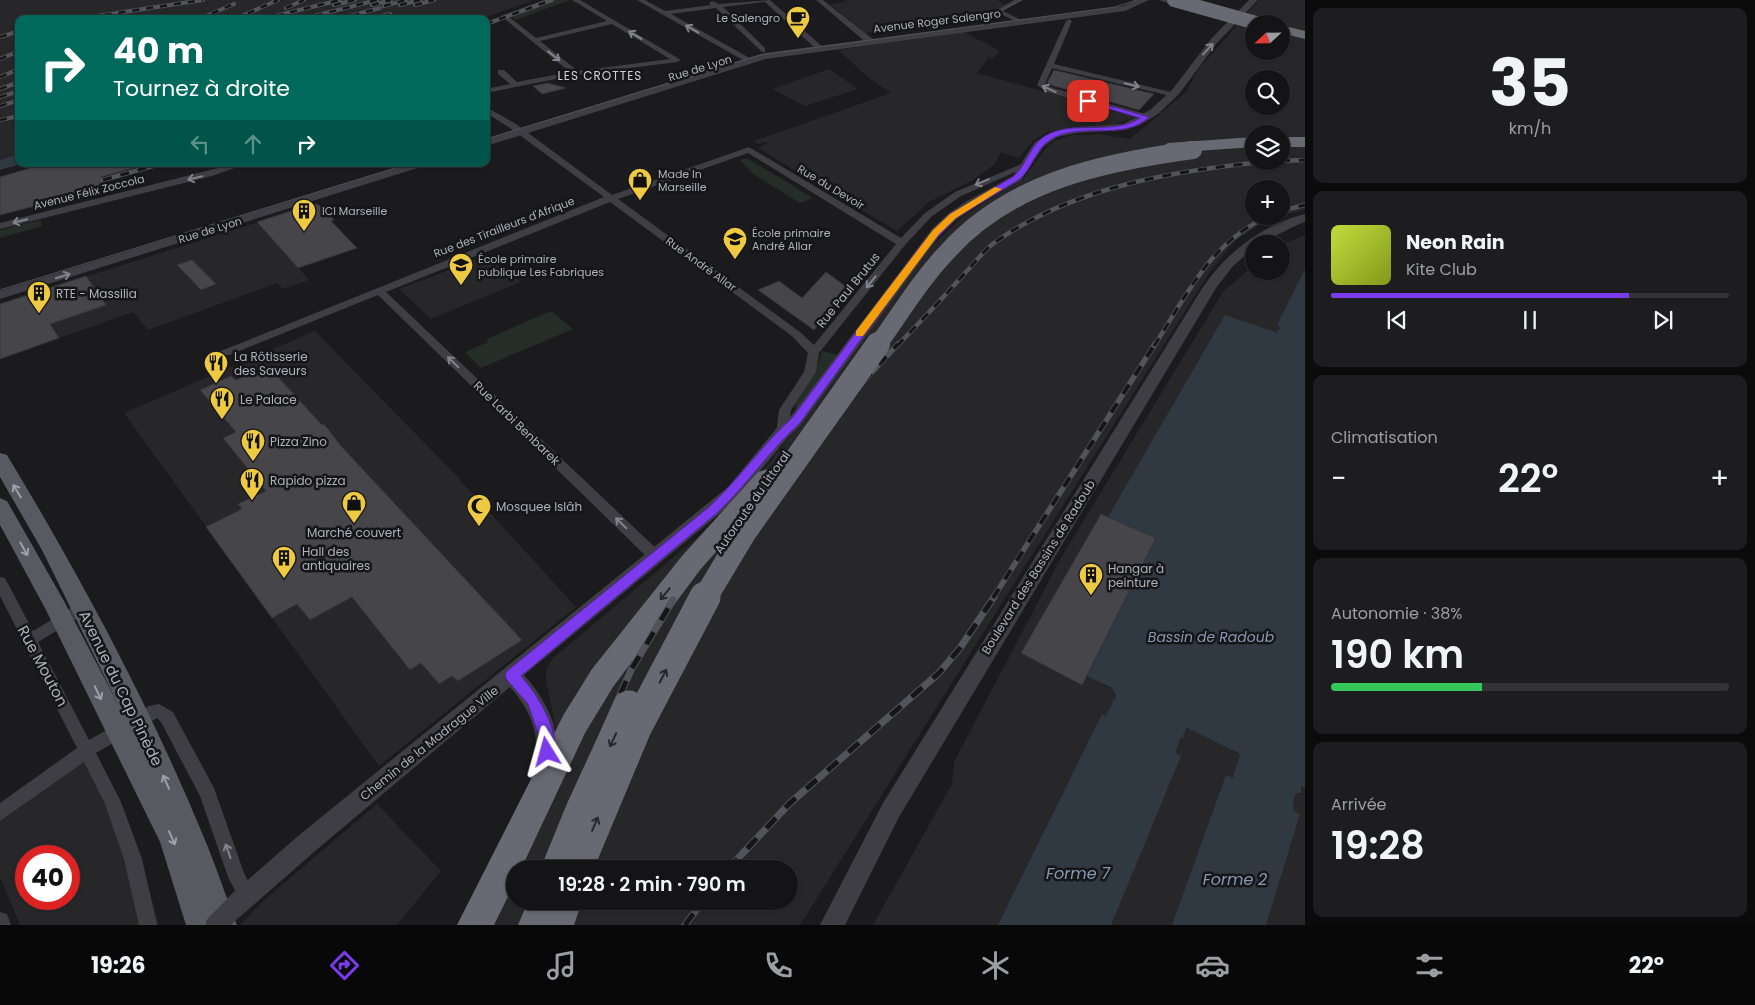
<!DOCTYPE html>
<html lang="fr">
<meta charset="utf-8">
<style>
body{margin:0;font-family:Poppins,sans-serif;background:#1d1d1f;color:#f1f3f6;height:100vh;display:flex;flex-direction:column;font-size:19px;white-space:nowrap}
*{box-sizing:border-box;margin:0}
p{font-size:16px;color:#9d9ea1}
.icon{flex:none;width:28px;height:28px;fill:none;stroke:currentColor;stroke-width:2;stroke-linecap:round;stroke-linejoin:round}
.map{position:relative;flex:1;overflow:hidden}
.side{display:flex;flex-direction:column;gap:8px;padding:8px;background:#0b0b0c;width:450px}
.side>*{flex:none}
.top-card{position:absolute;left:15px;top:15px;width:475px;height:152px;border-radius:10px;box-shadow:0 1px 4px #0004,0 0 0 1px #333335;background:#00695c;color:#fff;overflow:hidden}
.needle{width:32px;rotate:248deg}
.fabs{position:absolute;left:1245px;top:15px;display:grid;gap:10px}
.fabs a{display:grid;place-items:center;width:45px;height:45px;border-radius:50%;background:#141416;box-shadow:0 1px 4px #0004,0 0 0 1px #333335;font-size:25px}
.speed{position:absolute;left:15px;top:845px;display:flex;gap:10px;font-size:25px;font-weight:700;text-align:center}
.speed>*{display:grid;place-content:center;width:65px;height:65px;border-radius:50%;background:#141416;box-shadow:0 1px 4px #0004,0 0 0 1px #333335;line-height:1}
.speed .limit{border:8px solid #d22;background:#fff;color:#111}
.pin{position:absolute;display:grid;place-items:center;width:42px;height:42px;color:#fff;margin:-21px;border-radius:10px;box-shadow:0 2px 8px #0006}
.me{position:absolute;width:55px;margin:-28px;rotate:352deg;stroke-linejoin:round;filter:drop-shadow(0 0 4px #0008)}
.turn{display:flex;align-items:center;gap:18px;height:105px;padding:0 15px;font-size:22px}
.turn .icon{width:65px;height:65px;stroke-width:2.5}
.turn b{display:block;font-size:35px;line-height:42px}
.lanes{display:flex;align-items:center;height:48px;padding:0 15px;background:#0003;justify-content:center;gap:25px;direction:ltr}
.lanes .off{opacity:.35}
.big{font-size:38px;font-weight:600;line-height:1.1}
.side .card{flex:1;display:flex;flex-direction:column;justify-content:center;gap:8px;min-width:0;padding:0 18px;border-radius:10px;background:#1d1d1f}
.side .dial{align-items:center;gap:0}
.dial b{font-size:65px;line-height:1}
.song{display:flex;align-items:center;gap:15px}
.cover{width:60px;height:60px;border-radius:8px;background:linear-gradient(135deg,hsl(70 70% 55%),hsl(70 70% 35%))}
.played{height:5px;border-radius:2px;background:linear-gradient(90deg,#7c3aed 75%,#333335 75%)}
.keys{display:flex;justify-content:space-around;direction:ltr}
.heat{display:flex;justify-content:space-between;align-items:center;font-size:28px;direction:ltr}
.charge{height:8px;border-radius:4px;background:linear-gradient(90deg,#34c759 38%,#333335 0)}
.trip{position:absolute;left:506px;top:860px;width:292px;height:50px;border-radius:25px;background:#141416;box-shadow:0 1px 4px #0004,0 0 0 1px #333335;font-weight:600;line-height:50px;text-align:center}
.tabs{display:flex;height:80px;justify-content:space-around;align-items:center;background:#080809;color:#9d9ea1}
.tabs .icon{width:35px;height:35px}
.tabs .active{color:#7c3aed}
.tabs b{font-size:22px;color:#f1f3f6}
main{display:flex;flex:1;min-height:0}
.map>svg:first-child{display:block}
</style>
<main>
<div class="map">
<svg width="1305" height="925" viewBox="0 0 1305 925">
<rect width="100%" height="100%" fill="#1b1b1d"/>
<path fill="#27272a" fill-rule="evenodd" d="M0,0H534L481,19H19V162L0,168Z
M844,0H997L1005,5L983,17L865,33L830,4L847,2Z
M1259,0H1305V210L1281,216V189H1254V216H1281L1260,224L1235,241L1209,273L800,925H482L563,763L546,680V671L552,659L711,526L747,493L933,245L963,216L1023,179L1047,147L1054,141L1072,135L1098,134L1130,139L1186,92L1197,71ZM1254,24H1281V51H1254ZM1254,79H1281V106H1254ZM1254,134H1281V161H1254ZM515,869H790V901H515Z
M964,32L1000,51L992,59L986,57L988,59L977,73L1135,117L1113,125L1071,127L1048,132L1034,140L1019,158L1001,152L995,164L971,181L929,202L897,231L758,148L768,143L765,142L759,144L754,141L891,93L869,78L838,50Z
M829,69L858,89L805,106L772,89Z
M258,222L309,280L283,289L277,283L148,330L133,312L0,359V304Z
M1305,235V339L1269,331L1109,517L1156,538L1087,675L1115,691L1116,695L1114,701L1183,735L1185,730L1190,729L1305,788V925H873L952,784L954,762L1062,556L1223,292L1254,265V271H1281V245Z
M489,255L521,282L431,319L399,289Z
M315,331L450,469L576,607L379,766L124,413Z
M95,751L140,856L159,925H20L0,877V820ZM26,856H69V899H26Z
M377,804L441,871L397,925H240L263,901Z"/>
<path fill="#242d27" d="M555,0H570L515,20L511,15Z
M747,158L813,198L800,203L753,174L740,160Z
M40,220L42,226L0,238V230Z
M551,311L573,329L481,368L465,352L488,342L487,339Z
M822,351L838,355L797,410L795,408L796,402L815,373Z"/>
<path fill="#303841" d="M1305,269V788L1301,786V793H1296L1293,801L1294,811L1300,814L1266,925H1172L1226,775L1233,778L1240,754L1187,728L1183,735L1185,739L1181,737L1175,752L1181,756L1111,925H998L1102,714L1106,716L1113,702L1111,699L1115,700L1116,695L1112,688L1087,676L1156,538L1108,517L1225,315L1278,333L1277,330H1280L1281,327L1277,325Z"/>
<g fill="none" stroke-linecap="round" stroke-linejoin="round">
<path fill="#303841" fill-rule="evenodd" d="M19,154V164H21L0,170V160Z"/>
</g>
<path fill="#45454a" stroke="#353539" d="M1054,70L1154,94L1139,110L1054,86L1047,83Z
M548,83L566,88L542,94L533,86Z
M44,164H137V167L101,177L109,187L0,215V177Z
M313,204L319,205L334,220L331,221L357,248L298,268L257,222Z
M192,260L216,284L201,290L177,265Z
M826,272L848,288L814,330L758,290L779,281L802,298Z
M86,276L106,305L50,324L59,338L0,359V304Z
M268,366L322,425L324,424L341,446L522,640L458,681L452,676L439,684L421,663L410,670L352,597L310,620L297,604L272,618L206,527L242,509L238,504L266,491L223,438L236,432L200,390L231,376L236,380Z
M1101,514L1156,538L1082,685L1021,653Z"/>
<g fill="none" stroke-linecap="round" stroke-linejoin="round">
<path fill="#3e3e44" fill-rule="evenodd" d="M544,0H553L509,17L536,38L607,21L572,0H580L681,60L677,62L576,75L486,93V89L510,84L498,74V70H504L517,82L570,72L501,16ZM612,24L670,59L578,71L540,41Z
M637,0H645L665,11L711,5L709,3L712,1L719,4L770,0L824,48L817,50L765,2L723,7L765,48V52H762L716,8L671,14L755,61L748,63Z
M816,0H823L874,40V44H868Z
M1014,0H1022L1003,11L1023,21V23H1019L995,11Z
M1069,19L1072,21L1054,64L1175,93V97L1052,68L1045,84L1053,88L1149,115L1150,117L1146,119L1047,92L1037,85L1066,21Z
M486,107L516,124L612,195L749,147L901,238L925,213L955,192L1024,163L1031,165L961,196L931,217L905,245L819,353L816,372L791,410L788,433L782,437L776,433L779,410L804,372L808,353L792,336L610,202L386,292L661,553L663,557L661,561H651L378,295L229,355H221L219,353L221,351L604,197L510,128L486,113ZM748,153L896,244L814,345L800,332L618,199Z
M234,164H246L212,176L0,229V223Z
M0,577L5,578L33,631L71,608L75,600L80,598L85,600L87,604L81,616L38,642L89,740L149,706L159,704L173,712L214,788L244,873L256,896L253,902L247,905L241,902L228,877L200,796L161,722L157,718L96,753L121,802L142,859L157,925H139L124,859L105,804L84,762L0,821V803L77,748L25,646L23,645L22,639L0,596Z
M0,912L7,914L11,925H0Z"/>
<path fill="#3e3e44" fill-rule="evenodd" d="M1137,0H1149L1125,11L766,59L486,146V139L765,53L1072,13L1123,6Z
M1159,0H1172L1192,7L1188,10Z
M1249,0H1258L1217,43L1179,94L1158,114L1140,125L1125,130L1076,133L1057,137L1043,147L1021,180L975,207L957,219L940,235L801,424L788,437L740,495L719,514L524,675C548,702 567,738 551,774L543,777L535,774C531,765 536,757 536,747C537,724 525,704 510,687L314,852L241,916L233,920L225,916L221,908L225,900L298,836L728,487L776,429L791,416L932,229L949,213L967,201L1013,176L1035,142L1050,133L1076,127L1123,124L1150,110L1172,90L1211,39Z
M409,164H426L424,166L0,299V291Z
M1305,214V222C1292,226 1263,244 1254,244V248L1233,266L1216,288L899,817L845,925H820L883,803L1203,287C1228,251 1262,225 1305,214Z"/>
<path fill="#585961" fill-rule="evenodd" d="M0,453L7,455C80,576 148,702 202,833C215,863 225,894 237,925H186L160,842L46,610L0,525V498L7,501L64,601L119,706L42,550L0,477Z"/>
<path fill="#686973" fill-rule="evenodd" d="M1281,25L1305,31V39L1281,33Z
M1254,137V147L1168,153L1160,148L1168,143Z
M1281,137H1305V147H1281Z
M767,469L776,472L779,478L776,484L700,570L613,687L585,733L521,869H515V882L494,925H457L564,714L592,669L682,556L758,472Z
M528,901H582L574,925H518Z"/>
<path stroke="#53545b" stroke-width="1" d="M980,20L1022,0
M486,139L760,55L1115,7L1137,0
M0,290L408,164"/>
<defs>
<path id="rail-far3" d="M334,5L355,0
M372,5L391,0
M400,5L420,0
M415,5L434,0
M384,6L406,0
M286,8L304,0
M77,19L203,0
M199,19L234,4
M235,19L278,0
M263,19L340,0
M302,19L377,0
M339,19L380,8
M369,19L390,14
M486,24L552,0
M0,37L19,31
M0,59L19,51
M0,77L19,69
M0,89L19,82
M0,97L19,91
M0,106L19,100
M0,120L19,116"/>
<path id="rail-far2" d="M1281,161L1305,160
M103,180L160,164
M1281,211L1305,205
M897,346C920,322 943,298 965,273C974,264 983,251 994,243C1073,186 1179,170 1273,161
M1154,346C1189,292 1208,245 1268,216"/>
<path id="rail-far1" d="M849,397L898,344
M993,598L1155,344"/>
<path id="rail" d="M598,745L631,670L673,600
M728,869L789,804L939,673L960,648L994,597
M685,925L703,901"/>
</defs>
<use href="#rail-far3" stroke="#53545b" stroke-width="4"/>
<use href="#rail-far2" stroke="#53545b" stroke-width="4.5"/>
<use href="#rail-far1" stroke="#53545b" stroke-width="5.5"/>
<use href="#rail" stroke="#53545b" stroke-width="7"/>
<use href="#rail-far3" stroke="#161618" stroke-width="2.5" stroke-dasharray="7" stroke-linecap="butt"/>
<use href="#rail-far2" stroke="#161618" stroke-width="3" stroke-dasharray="9" stroke-linecap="butt"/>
<use href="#rail-far1" stroke="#161618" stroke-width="4" stroke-dasharray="11" stroke-linecap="butt"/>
<use href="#rail" stroke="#161618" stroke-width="5" stroke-dasharray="14" stroke-linecap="butt"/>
<path stroke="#3e3e44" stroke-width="21" d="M216,925L233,908"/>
<path stroke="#686973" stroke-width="14" d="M1174,0L1260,24
M1186,151L1193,150"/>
<path stroke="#686973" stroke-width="18" d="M877,346C900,314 921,279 948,251C1011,181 1104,162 1193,150"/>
<path stroke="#686973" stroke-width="24" d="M705,598L744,533L878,344"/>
<path stroke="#686973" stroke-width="31" d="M557,869L582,808L629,706
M577,869L636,728L705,597"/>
</g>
<defs><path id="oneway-shaft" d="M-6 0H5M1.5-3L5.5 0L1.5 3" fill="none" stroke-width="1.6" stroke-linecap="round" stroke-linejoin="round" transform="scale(1.25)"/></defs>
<g stroke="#81828c">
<use href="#oneway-shaft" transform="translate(692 29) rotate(-151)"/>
<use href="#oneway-shaft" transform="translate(635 35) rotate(-149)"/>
<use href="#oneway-shaft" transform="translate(1208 49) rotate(-48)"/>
<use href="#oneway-shaft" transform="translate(554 56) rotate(38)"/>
<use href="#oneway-shaft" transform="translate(1132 85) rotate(14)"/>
<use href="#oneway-shaft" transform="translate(1049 89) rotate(-156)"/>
<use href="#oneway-shaft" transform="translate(195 178) rotate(166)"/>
<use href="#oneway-shaft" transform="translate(982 182) rotate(157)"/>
<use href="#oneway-shaft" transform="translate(20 221) rotate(166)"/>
<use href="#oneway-shaft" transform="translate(63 276) rotate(-17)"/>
<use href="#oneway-shaft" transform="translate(871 282) rotate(129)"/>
<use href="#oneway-shaft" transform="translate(453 362) rotate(-136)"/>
<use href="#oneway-shaft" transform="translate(621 523) rotate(-136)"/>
<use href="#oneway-shaft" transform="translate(228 851) rotate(-110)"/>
</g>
<g stroke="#9d9faa">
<use href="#oneway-shaft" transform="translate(17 491) rotate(-121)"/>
<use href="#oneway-shaft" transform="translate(24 549) rotate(61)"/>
<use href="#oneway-shaft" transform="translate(98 693) rotate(64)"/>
<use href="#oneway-shaft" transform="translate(166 782) rotate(-114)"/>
<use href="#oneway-shaft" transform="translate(172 838) rotate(66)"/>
</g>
<g stroke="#26272a">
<use href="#oneway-shaft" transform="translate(665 594) rotate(129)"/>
<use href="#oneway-shaft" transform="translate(663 676) rotate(-63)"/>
<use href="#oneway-shaft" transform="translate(613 740) rotate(115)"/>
<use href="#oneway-shaft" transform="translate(595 824) rotate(-67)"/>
</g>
<path fill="#7c3aed" stroke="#51269a" d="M1086,99L1149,117C1123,142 1078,121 1050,140C1036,149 1032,168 1020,179L956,218L928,247L800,423C770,450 747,485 717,513L521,676C536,693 563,733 552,756L547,758L542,756L540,739L528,704L507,680L505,675L507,671L709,507C739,479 762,445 792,418L922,244L950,214L1014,176C1027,164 1030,145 1045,136C1073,119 1113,136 1140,118L1086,102Z"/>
<path fill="#f59e0b" d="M995,187L1002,189L956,218L939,234L863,336H856V331L933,230L950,214Z"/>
<defs>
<symbol id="cafe-pin" viewBox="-11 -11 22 30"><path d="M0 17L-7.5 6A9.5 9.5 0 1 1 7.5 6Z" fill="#eeca42" stroke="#161618"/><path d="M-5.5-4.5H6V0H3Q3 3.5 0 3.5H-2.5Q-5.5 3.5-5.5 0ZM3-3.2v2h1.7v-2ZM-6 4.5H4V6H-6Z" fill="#111"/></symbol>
<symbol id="shop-pin" viewBox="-11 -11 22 30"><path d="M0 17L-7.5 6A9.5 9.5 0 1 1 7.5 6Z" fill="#eeca42" stroke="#161618"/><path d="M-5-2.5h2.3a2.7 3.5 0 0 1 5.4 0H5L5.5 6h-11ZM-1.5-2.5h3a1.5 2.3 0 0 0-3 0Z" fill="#111"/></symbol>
<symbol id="building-pin" viewBox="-11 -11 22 30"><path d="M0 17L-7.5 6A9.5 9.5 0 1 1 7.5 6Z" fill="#eeca42" stroke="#161618"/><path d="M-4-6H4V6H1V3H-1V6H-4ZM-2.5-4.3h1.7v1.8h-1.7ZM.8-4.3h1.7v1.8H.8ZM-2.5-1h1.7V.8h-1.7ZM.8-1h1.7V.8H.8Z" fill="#111"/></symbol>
<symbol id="school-pin" viewBox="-11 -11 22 30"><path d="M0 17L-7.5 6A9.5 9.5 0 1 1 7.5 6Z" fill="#eeca42" stroke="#161618"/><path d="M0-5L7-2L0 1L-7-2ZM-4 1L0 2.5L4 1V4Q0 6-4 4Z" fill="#111"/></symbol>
<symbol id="restaurant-pin" viewBox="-11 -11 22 30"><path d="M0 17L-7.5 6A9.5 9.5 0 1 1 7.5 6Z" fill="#eeca42" stroke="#161618"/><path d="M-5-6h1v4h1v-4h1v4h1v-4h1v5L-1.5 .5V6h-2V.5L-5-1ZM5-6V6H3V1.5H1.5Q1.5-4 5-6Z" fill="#111"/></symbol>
<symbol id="mosque-pin" viewBox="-11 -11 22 30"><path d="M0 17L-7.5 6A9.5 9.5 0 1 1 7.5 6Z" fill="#eeca42" stroke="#161618"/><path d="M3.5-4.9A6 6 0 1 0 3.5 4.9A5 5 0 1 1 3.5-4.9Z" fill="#111"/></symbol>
</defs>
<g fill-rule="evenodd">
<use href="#cafe-pin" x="784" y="4" width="28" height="38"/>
<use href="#shop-pin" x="626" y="166" width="28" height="38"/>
<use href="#building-pin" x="290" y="197" width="28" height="38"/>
<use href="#school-pin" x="721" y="225" width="28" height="38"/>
<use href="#school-pin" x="447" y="251" width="28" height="38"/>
<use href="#building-pin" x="25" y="279" width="28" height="38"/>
<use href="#restaurant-pin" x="202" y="349" width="28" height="38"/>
<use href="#restaurant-pin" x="208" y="385" width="28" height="38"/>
<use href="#restaurant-pin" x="239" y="427" width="28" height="38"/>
<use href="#restaurant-pin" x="238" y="466" width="28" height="38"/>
<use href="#shop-pin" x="340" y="489" width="28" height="38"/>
<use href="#mosque-pin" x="465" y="492" width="28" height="38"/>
<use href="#building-pin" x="270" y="544" width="28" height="38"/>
<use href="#building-pin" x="1077" y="561" width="28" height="38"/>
</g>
<g text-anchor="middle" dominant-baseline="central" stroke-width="5" stroke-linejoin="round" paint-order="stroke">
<g font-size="11" fill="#aeb0bc" stroke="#161618" text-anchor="start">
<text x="780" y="18" text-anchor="end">Le Salengro</text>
<text x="658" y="174">Made In<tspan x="658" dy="13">Marseille</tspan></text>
<text x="322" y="211">ICI Marseille</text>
<text x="752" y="233">École primaire<tspan x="752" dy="13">André Allar</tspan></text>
<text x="478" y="259">École primaire<tspan x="478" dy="13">publique Les Fabriques</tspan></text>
</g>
<g font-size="11" fill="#aeb0bc" stroke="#161618">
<text transform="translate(937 21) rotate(-7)">Avenue Roger Salengro</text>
<text transform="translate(700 68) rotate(-17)">Rue de Lyon</text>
<text transform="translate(831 187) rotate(31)">Rue du Devoir</text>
<text transform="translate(89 192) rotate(-14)">Avenue Félix Zoccola</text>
<text transform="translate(504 227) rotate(-21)">Rue des Tirailleurs d'Afrique</text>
<text transform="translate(210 230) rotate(-17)">Rue de Lyon</text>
<text transform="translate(701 264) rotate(36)">Rue André Allar</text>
</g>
<g font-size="12" letter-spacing="1" fill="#cfd0d8" stroke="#161618">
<text x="600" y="75">LES CROTTES</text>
</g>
<g font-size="12" fill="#aeb0bc" stroke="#161618">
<text transform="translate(848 290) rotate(-51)">Rue Paul Brutus</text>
<text transform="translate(517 423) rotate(44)">Rue Larbi Benbarek</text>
<text transform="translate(752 502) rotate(-55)">Autoroute du Littoral</text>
<text transform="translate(1038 567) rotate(-58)">Boulevard des Bassins de Radoub</text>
<text transform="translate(429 743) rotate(-39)">Chemin de la Madrague Ville</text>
</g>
<g font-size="12" fill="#aeb0bc" stroke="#161618" text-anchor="start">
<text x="56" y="293">RTE - Massilia</text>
<text x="234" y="356">La Rôtisserie<tspan x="234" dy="14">des Saveurs</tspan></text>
<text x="240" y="399">Le Palace</text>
<text x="270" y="441">Pizza Zino</text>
<text x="270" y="480">Rapido pizza</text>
<text x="496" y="506">Mosquee Islâh</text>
<text x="354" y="532" text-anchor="middle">Marché couvert</text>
<text x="302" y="551">Hall des<tspan x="302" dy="14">antiquaires</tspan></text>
<text x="1108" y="568">Hangar à<tspan x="1108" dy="14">peinture</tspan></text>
</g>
<g font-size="14" font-style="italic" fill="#8699b5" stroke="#161618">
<text x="1211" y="637">Bassin de Radoub</text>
</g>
<g font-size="15" fill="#aeb0bc" stroke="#161618">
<text transform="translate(43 666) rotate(62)">Rue Mouton</text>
<text transform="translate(121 688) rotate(64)">Avenue du Cap Pinède</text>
</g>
<g font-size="16" font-style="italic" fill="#8699b5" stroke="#161618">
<text x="1078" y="873">Forme 7</text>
<text x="1235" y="879">Forme 2</text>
</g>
</g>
</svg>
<div class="fabs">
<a><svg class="needle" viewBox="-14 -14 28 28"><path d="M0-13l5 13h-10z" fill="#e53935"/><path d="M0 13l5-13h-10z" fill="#9d9ea1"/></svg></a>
<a><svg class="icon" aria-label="search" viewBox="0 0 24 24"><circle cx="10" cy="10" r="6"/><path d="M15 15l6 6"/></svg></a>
<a><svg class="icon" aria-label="layers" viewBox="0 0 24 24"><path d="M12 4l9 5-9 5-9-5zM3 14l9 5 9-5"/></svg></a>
<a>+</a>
<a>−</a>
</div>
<div class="speed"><div class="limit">40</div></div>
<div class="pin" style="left:1088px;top:101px;background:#d93025"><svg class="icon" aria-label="arrive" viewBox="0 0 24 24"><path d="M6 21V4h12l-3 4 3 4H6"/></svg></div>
<svg class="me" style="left:547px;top:752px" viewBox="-20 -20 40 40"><path d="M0-17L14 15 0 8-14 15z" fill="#7c3aed" stroke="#fff" stroke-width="4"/></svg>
<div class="trip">19:28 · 2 min · 790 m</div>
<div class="top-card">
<div class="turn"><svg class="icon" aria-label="right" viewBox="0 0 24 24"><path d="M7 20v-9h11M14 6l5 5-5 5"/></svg><div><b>40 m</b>Tournez à droite</div></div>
<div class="lanes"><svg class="icon off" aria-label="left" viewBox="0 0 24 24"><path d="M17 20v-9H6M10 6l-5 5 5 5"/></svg><svg class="icon off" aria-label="ahead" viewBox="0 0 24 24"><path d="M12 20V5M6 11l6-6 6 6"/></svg><svg class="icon" aria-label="right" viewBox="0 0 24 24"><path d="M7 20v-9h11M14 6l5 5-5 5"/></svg></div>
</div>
</div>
<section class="side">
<div class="card dial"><b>35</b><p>km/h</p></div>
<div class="card">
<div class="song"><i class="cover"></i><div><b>Neon Rain</b><p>Kite Club</p></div></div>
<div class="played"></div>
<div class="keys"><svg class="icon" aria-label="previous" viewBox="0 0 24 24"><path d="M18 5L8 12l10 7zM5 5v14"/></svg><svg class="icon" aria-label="pause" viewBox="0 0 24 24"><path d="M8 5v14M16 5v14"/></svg><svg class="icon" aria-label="next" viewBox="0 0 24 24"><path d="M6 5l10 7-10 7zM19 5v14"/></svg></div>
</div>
<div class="card"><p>Climatisation</p>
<div class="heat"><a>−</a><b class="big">22°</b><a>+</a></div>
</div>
<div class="card"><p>Autonomie · 38%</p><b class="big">190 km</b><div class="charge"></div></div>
<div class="card"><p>Arrivée</p><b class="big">19:28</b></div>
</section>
</main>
<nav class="tabs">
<b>19:26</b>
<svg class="icon active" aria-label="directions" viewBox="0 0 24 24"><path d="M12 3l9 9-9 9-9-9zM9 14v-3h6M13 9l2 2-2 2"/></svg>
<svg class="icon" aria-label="music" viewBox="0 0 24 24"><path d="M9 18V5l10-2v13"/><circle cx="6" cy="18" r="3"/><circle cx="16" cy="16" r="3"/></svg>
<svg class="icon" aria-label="phone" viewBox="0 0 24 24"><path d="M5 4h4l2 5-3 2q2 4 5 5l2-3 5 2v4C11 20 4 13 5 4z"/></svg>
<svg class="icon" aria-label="climate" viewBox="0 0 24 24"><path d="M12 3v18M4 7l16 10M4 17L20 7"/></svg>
<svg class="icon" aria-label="car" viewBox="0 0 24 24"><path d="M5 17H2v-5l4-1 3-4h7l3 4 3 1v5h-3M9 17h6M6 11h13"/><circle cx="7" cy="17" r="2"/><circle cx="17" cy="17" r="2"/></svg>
<svg class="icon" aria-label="filters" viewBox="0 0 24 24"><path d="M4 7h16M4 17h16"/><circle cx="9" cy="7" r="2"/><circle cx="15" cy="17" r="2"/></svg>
<b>22°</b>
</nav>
